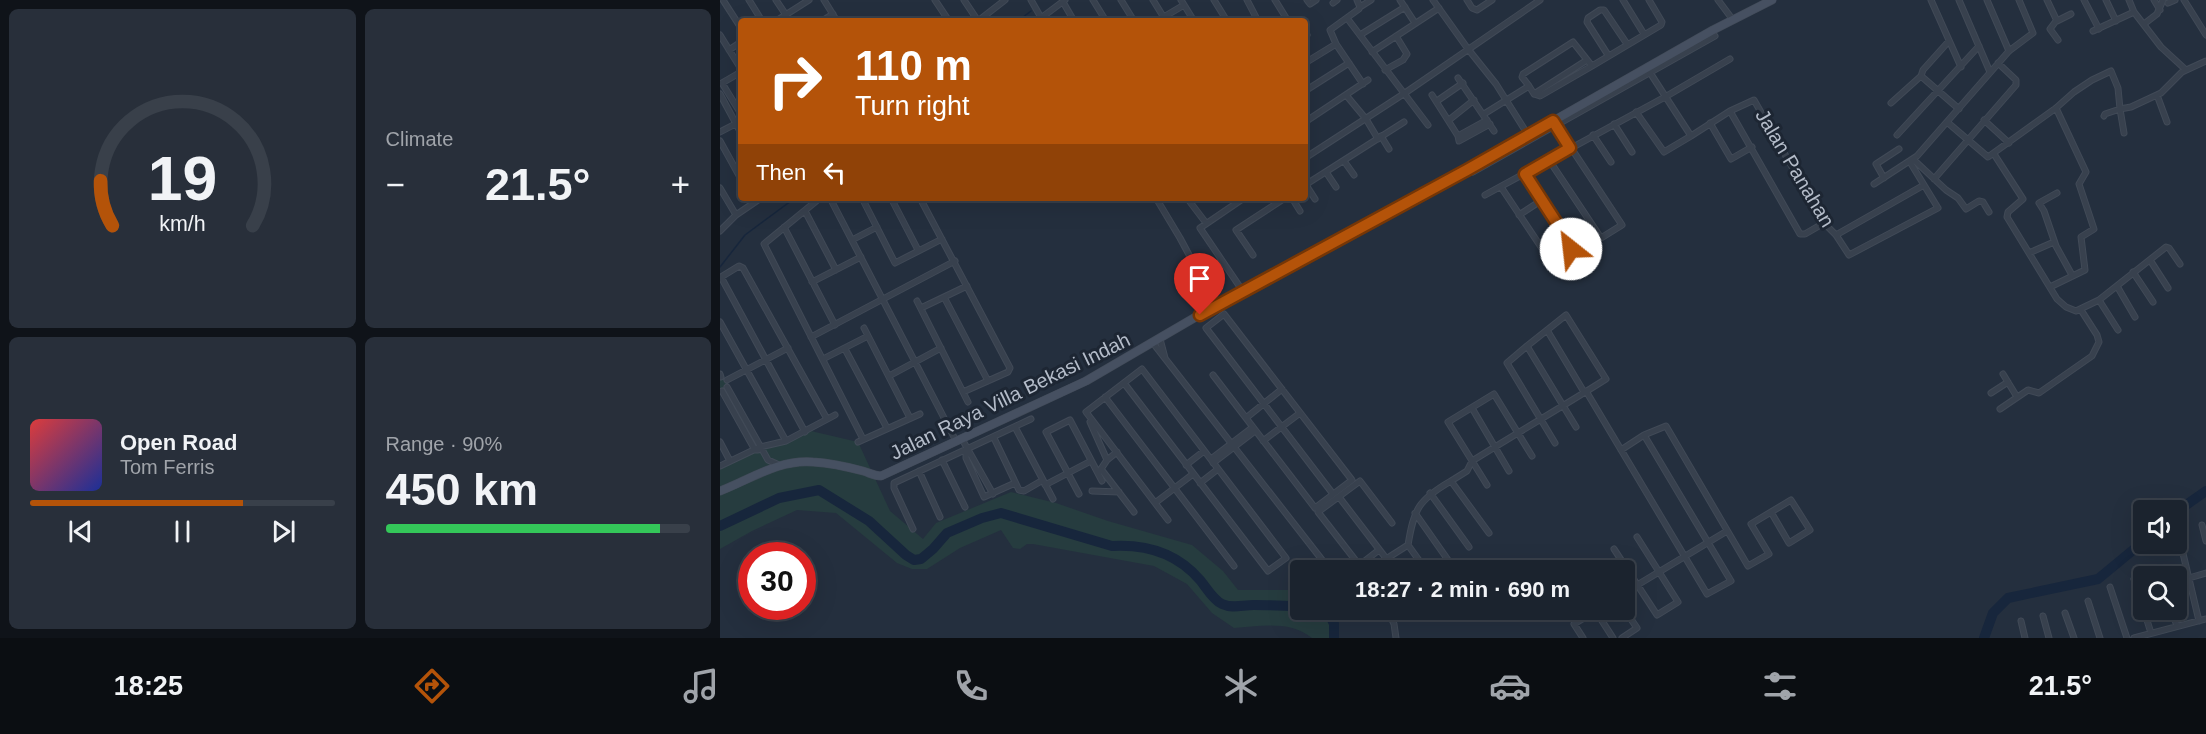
<!DOCTYPE html>
<meta charset="utf-8">
<style>
body{margin:0;font-family:Helvetica,sans-serif;background:#282f3a;color:#f1f3f6;height:100vh;display:flex;flex-direction:column;font-size:22px;white-space:nowrap}
*{box-sizing:border-box;margin:0}
p{font-size:20px;color:#a0a4aa}
.icon{flex:none;width:33px;height:33px;fill:none;stroke:currentColor;stroke-width:2;stroke-linecap:round;stroke-linejoin:round}
.map{position:relative;flex:1;overflow:hidden}
.panel{display:flex;flex-direction:column;gap:9px;padding:9px;background:#0f1319;width:720px}
.panel>*{flex:none}
.top-card{position:absolute;left:18px;top:18px;width:570px;height:183px;border-radius:6px;box-shadow:0 6px 24px #0002,0 0 0 2px #39404a;background:#b45309;color:#fff;overflow:hidden}
.tools{position:absolute;left:1413px;top:500px;display:grid;gap:12px}
.tools a{display:grid;place-items:center;width:54px;height:54px;border-radius:6px;background:#1b232e;box-shadow:0 6px 24px #0002,0 0 0 2px #39404a;font-size:30px}
.speed{position:absolute;left:18px;top:542px;display:flex;gap:12px;font-size:30px;font-weight:700;text-align:center}
.speed>*{display:grid;place-content:center;width:78px;height:78px;border-radius:50%;background:#1b232e;box-shadow:0 6px 24px #0002,0 0 0 2px #39404a;line-height:1}
.speed .limit{border:9px solid #d22;background:#fff;color:#111}
.pin{position:absolute;display:grid;place-items:center;width:51px;height:51px;color:#fff;margin:-62px -26px;border-radius:50% 50% 50% 0;rotate:-45deg;box-shadow:0 0 6px #0007}
.pin .icon{rotate:45deg}
.me{position:absolute;width:66px;margin:-33px;rotate:331deg;stroke-linejoin:round;filter:drop-shadow(0 0 4px #0008)}
.turn{display:flex;align-items:center;gap:21px;height:126px;padding:0 18px;font-size:27px}
.turn .icon{width:78px;height:78px;stroke-width:2.5}
.turn b{display:block;font-size:42px;line-height:51px}
.then{display:flex;align-items:center;height:57px;padding:0 18px;background:#0003;gap:12px;font-size:22px}
.big{font-size:45px;font-weight:700;line-height:1.1}
.panel .card{flex:1;display:flex;flex-direction:column;justify-content:center;gap:9px;min-width:0;padding:0 21px;border-radius:9px;background:#282f3a}
.panel .dial{align-items:center;gap:0}
.dial svg{height:156px;overflow:visible;fill:none;stroke:#39404a;stroke-width:7;stroke-linecap:round;text-anchor:middle}
.dial text{fill:#f1f3f6;stroke:none}
.song{display:flex;align-items:center;gap:18px}
.cover{width:72px;height:72px;border-radius:9px;background:linear-gradient(135deg,hsl(0 70% 55%),hsl(230 70% 35%))}
.played{height:6px;border-radius:3px;background:linear-gradient(90deg,#b45309 70%,#39404a 70%)}
.keys{display:flex;justify-content:space-around;direction:ltr}
.heat{display:flex;justify-content:space-between;align-items:center;font-size:33px;direction:ltr}
.charge{height:9px;border-radius:4px;background:linear-gradient(90deg,#34c759 90%,#39404a 0)}
.panel .tiles{flex:1;display:grid;gap:9px;grid-template-columns:repeat(2,1fr)}
.trip{position:absolute;left:570px;top:560px;width:345px;height:60px;border-radius:6px;background:#1b232e;box-shadow:0 6px 24px #0002,0 0 0 2px #39404a;font-weight:700;line-height:60px;text-align:center}
.tabs{display:flex;height:96px;justify-content:space-around;align-items:center;background:#0b0e12;color:#a0a4aa}
.tabs .icon{width:42px;height:42px}
.tabs .current{color:#b45309}
.tabs b{font-size:27px;color:#f1f3f6}
main{display:flex;flex:1;min-height:0}
.map>svg:first-child{display:block}
</style>
<main>
<section class="panel">
<div class="tiles">
<div class="card dial"><svg viewBox="0 0 100 80">
<path d="M14 69A42 42 0 1 1 86 69"/>
<path d="M14 69A42 42 0 0 1 8 46" stroke="#b45309"/>
<text x="50" y="56" font-size="32" font-weight="700">19</text>
<text x="50" y="72" font-size="11">km/h</text>
</svg></div>
<div class="card"><p>Climate</p>
<div class="heat"><a>−</a><b class="big">21.5°</b><a>+</a></div>
</div>
<div class="card">
<div class="song"><i class="cover"></i><div><b>Open Road</b><p>Tom Ferris</p></div></div>
<div class="played"></div>
<div class="keys"><svg class="icon" aria-label="previous" viewBox="0 0 24 24"><path d="M18 5L8 12l10 7zM5 5v14"/></svg><svg class="icon" aria-label="pause" viewBox="0 0 24 24"><path d="M8 5v14M16 5v14"/></svg><svg class="icon" aria-label="next" viewBox="0 0 24 24"><path d="M6 5l10 7-10 7zM19 5v14"/></svg></div>
</div>
<div class="card"><p>Range · 90%</p><b class="big">450 km</b><div class="charge"></div></div>
</div>
</section>
<div class="map">
<svg width="1486" height="638" viewBox="0 0 1486 638">
<rect width="100%" height="100%" fill="#242f3e"/>
<path fill="#263c3f" d="M0,375L7,380V387L40,447L71,441L91,431L138,442L170,511L203,539L216,523L291,492L336,503L388,521L472,545L503,571L518,590H580V609H624L614,624V638H592C571,620 539,626 514,628L492,613L467,584L434,566L313,544H307L300,549L293,548L281,530L240,548L207,569H192L177,563L116,513L77,510L32,531L0,549V466L35,449L0,391Z"/>
<g fill="none" stroke-linecap="round" stroke-linejoin="round">
<path stroke="#17263c" stroke-width="1.5" d="M298,21L311,11
M0,267L25,235L75,198"/>
<path stroke="#17263c" stroke-width="10" d="M1456,512L1486,491
M0,526L59,498L99,490L149,521L186,555L194,560L201,559L213,549L227,533L262,518L281,513L392,546C427,544 457,553 480,580C486,587 493,600 502,604C513,609 522,605 534,605C549,605 565,606 580,606
M607,609L614,624V638
M1264,638L1273,613L1288,598L1378,579L1424,541"/>
<defs>
<path id="minor" d="M3,0L21,28
M29,0L42,21
M56,0L66,15
M104,0L117,21
M215,0L229,21
M244,0L258,21
M311,0L323,21
M373,0L386,21
M401,0L414,21
M433,0L446,21
M461,0L474,21
M494,0L507,21
M527,0L538,21
M555,0L568,21
M587,0L590,4L596,0
M680,0L695,23
M713,0L748,49L776,84L808,135
M747,0L752,8L757,10L772,0
M903,0L924,34
M998,0L1013,20
M1211,0L1241,67
M1239,0L1270,72
M1267,0L1289,51
M1327,0L1337,21L1351,14
M1364,0L1379,29
M1386,0L1396,21
M1409,0L1414,12L1441,47L1466,70
M1434,0L1440,10
M1464,0L1486,35
M343,2L354,21
M613,3L617,0
M1448,3L1455,0
M640,7L651,0
M321,18L345,0
M627,18L708,125
M56,21L89,0
M102,21L113,14
M258,21L285,0
M437,21L464,5
M1336,21L1330,29L1338,40
M1424,24L1437,14L1443,0
M1373,31L1414,12
M0,35L21,69
M640,35L685,7
M585,37L587,35
M1229,41L1203,70L1201,76L1239,109
M616,44L610,30L639,9L640,7L637,0
M9,50L21,42
M652,52L719,8
M888,55L867,22L868,18L880,10H884L907,44
M585,63L616,44L643,84
M872,66L941,25L942,22L929,0
M927,68L971,136L1010,111L1034,100L1104,223L1116,235L1129,255L1218,208L1190,162
M665,70L683,60L687,54L676,36
M21,72L2,83L21,114
M738,78L774,131
M585,91L629,63
M0,94L21,133
M814,94L867,60
M626,95L646,119L658,139
M712,95L738,136L739,141L770,124
M1437,95L1447,122
M717,101L743,83
M1171,103L1201,76
M1010,111L1080,234H1085L1104,223
M916,112L944,152L971,136
M764,114L809,86L802,77L803,74L853,42L872,66L820,96L814,94L809,86
M1384,116L1385,114L1400,109L1404,133
M729,120L754,100
M1264,120L1289,143
M585,122L648,80
M1227,122L1268,157L1336,108L1354,92L1372,80L1391,71L1398,88L1400,109L1411,107L1441,93L1462,72L1486,61
M990,123L1011,159L1032,147
M894,124L912,152
M0,132L21,121
M873,135L891,162
M1177,135L1259,46
M661,136L669,149
M738,136L767,120
M0,141L21,179
M1274,154L1303,199L1288,212L1287,217L1337,299L1346,307L1356,311L1379,300L1446,247L1449,248L1460,264
M585,158L685,93L820,0
M829,160L881,238L902,225L834,122
M1194,160L1226,190L1238,198L1246,209L1259,201L1263,202L1269,212
M624,161L634,175
M606,172L616,187
M753,172L995,36
M1164,178L1156,164L1179,149
M1214,179L1296,85V80L1278,63
M1154,184L1197,156L1289,51L1313,33L1299,0
M585,185L684,122
M586,185L595,199
M781,187L829,259L836,261L850,251L851,246L805,174
M0,188L16,215
M1337,193L1319,203L1324,211L1336,246L1352,275
M765,195L945,97L1010,59
M100,198L44,244L143,439
M110,198L236,441
M142,198L175,263L222,239
M171,198L198,250
M200,198L290,368L288,372L243,392
M436,198L460,238L496,305
M467,198L486,223
M572,198L580,211
M85,211L116,270
M799,215L822,200
M64,227L115,325
M0,231L16,215L41,198
M1116,235L1204,185
M132,240L157,227
M1309,253L1334,242
M533,255L516,230L565,198
M1430,260L1448,288
M1413,272L1433,302
M92,282L141,257
M1397,286L1415,317
M1330,287L1365,270L1361,237L1374,229L1359,184L1366,172L1336,108
M522,290L480,228L524,198
M224,297L268,381
M1379,300L1398,330
M197,301L248,402
M201,308L247,286
M0,322L66,441
M144,328L190,418
M827,330L864,392
M91,337L235,261
M440,339L445,358
M433,343L610,570
M807,346L787,363L835,443
M125,349L167,428
M103,359L148,336
M0,374L1,377
M1283,374L1297,397
M493,375L595,508L632,480L504,314L486,328L613,494
M169,376L221,348
M7,380L68,348
M404,383L548,571L566,558L422,369L366,412L448,520
M7,387L48,460L59,465
M2,391L35,450H38
M866,391L987,594L1011,581L924,435
M1271,393L1288,382
M385,397L514,566
M752,408L789,471
M1280,409L1308,390L1319,393L1372,356L1379,342L1377,335L1361,310
M526,418L562,389
M370,422L387,460
M295,427L333,499
M85,432L1,277L19,266L23,268L107,419
M274,438L299,490L304,491L323,480
M242,439L273,494
M543,441L580,413
M0,442L10,461
M138,442L200,414
M246,449V458L264,497L295,483
M901,450L924,435L946,426L1028,566L1049,554L1031,524L1071,500L1090,530L1069,543L1051,512
M397,452L387,460L381,469L414,512
M491,459L533,427
M222,460L245,507
M493,463L535,431
M466,465L484,451
M0,466L40,447L66,441L115,415
M199,471L220,517
M731,481L747,471L752,461C797,433 842,407 886,379L846,315L807,346L856,427
M480,483L498,469
M325,485L371,461
M767,485L728,422L774,394L812,456
M372,491L399,492
M710,493L749,547
M359,494L326,432L350,420L382,481
M619,497L675,570
M435,503L473,474
M695,513L728,560
M1482,525L1486,541
M193,529L174,488V483L311,419
M688,545L706,570
M1461,545L1479,621
M894,549L937,615L958,602L917,537
M666,559L688,545C694,509 698,500 731,481L769,533
M874,563L879,570
M1438,568L1440,576
M633,570L659,550
M643,570L598,512L640,481L672,523
M1469,578L1486,573
M1414,579L1431,633
M1390,587L1407,638
M904,593L1007,531
M1368,601L1380,638
M667,609L674,624L676,638
M1451,609L1457,626
M875,610L893,638
M1345,613L1354,638
M1323,616L1329,638
M1301,621L1305,638
M863,638L854,624L879,609
M902,638L917,628L904,609
M1414,638L1486,619"/>
<path id="secondary" d="M0,491C31,479 59,459 93,462C109,463 128,467 143,471C150,473 154,476 161,476L366,381L522,290L747,170L993,30L1052,0"/>
</defs>
<use href="#minor" stroke="#414a57" stroke-width="7"/>
<use href="#secondary" stroke="#414a57" stroke-width="9"/>
<use href="#minor" stroke="#38414e" stroke-width="5"/>
<use href="#secondary" stroke="#465061" stroke-width="8"/>
</g>
<g fill="none" stroke-linecap="round" stroke-linejoin="round">
<defs>
<path id="route" d="M480,315L747,170L833,121L850,148L805,174L849,242L851,249"/>
</defs>
<use href="#route" stroke="#753606" stroke-width="15"/>
<use href="#route" stroke="#b45309" stroke-width="10"/>
</g>
<g text-anchor="middle" dominant-baseline="central" stroke-width="6" stroke-linejoin="round" paint-order="stroke">
<g font-size="20" fill="#b4bcc9" stroke="#1d2633">
<text transform="translate(1075 168) rotate(59)">Jalan Panahan</text>
<text transform="translate(290 396) rotate(-26)">Jalan Raya Villa Bekasi Indah</text>
</g>
</g>
</svg>
<div class="tools">
<a><svg class="icon" aria-label="sound" viewBox="0 0 24 24"><path d="M4 9h4l5-4v14l-5-4H4zM17 9q2 3 0 6"/></svg></a>
<a><svg class="icon" aria-label="search" viewBox="0 0 24 24"><circle cx="10" cy="10" r="6"/><path d="M15 15l6 6"/></svg></a>
</div>
<div class="speed"><div class="limit">30</div></div>
<div class="pin" style="left:480px;top:315px;background:#d93025"><svg class="icon" aria-label="arrive" viewBox="0 0 24 24"><path d="M6 21V4h12l-3 4 3 4H6"/></svg></div>
<svg class="me" style="left:851px;top:249px" viewBox="-20 -20 40 40"><circle r="19" fill="#fff"/><path d="M0-13L10 11 0 6-10 11z" fill="#b45309"/></svg>
<div class="trip">18:27 · 2 min · 690 m</div>
<div class="top-card">
<div class="turn"><svg class="icon" aria-label="right" viewBox="0 0 24 24"><path d="M7 20v-9h11M14 6l5 5-5 5"/></svg><div><b>110 m</b>Turn right</div></div>
<div class="then">Then<svg class="icon" aria-label="left" viewBox="0 0 24 24"><path d="M17 20v-9H6M10 6l-5 5 5 5"/></svg></div>
</div>
</div>
</main>
<nav class="tabs">
<b>18:25</b>
<svg class="icon current" aria-label="directions" viewBox="0 0 24 24"><path d="M12 3l9 9-9 9-9-9zM9 14v-3h6M13 9l2 2-2 2"/></svg>
<svg class="icon" aria-label="music" viewBox="0 0 24 24"><path d="M9 18V5l10-2v13"/><circle cx="6" cy="18" r="3"/><circle cx="16" cy="16" r="3"/></svg>
<svg class="icon" aria-label="phone" viewBox="0 0 24 24"><path d="M5 4h4l2 5-3 2q2 4 5 5l2-3 5 2v4C11 20 4 13 5 4z"/></svg>
<svg class="icon" aria-label="climate" viewBox="0 0 24 24"><path d="M12 3v18M4 7l16 10M4 17L20 7"/></svg>
<svg class="icon" aria-label="car" viewBox="0 0 24 24"><path d="M5 17H2v-5l4-1 3-4h7l3 4 3 1v5h-3M9 17h6M6 11h13"/><circle cx="7" cy="17" r="2"/><circle cx="17" cy="17" r="2"/></svg>
<svg class="icon" aria-label="filters" viewBox="0 0 24 24"><path d="M4 7h16M4 17h16"/><circle cx="9" cy="7" r="2"/><circle cx="15" cy="17" r="2"/></svg>
<b>21.5°</b>
</nav>
